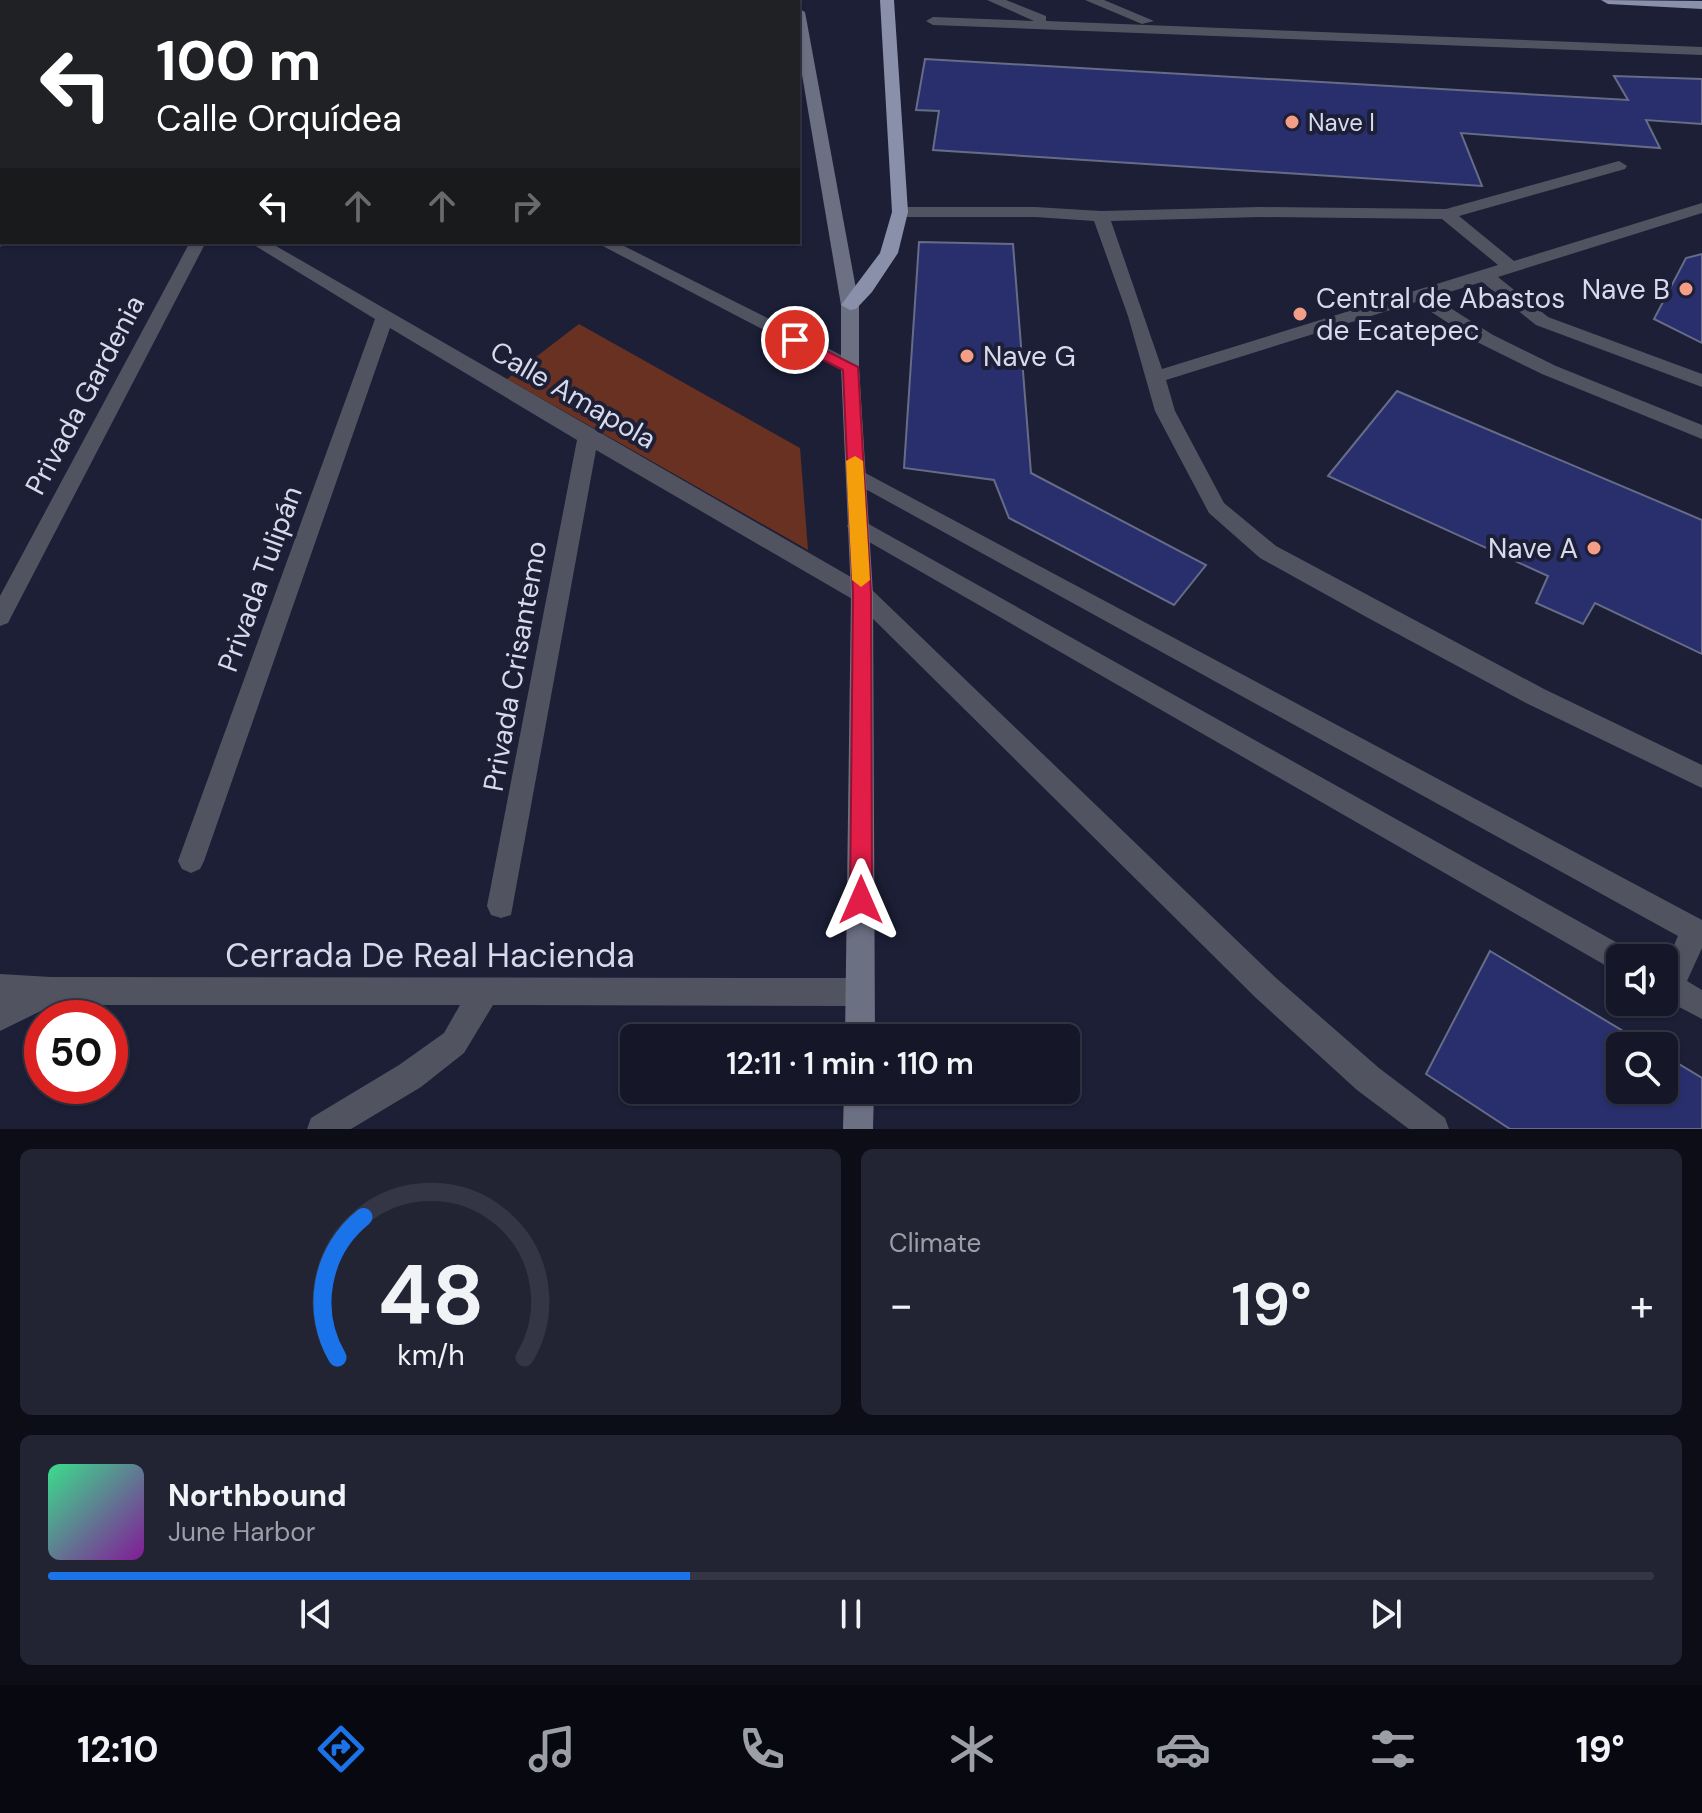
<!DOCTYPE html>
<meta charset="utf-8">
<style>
body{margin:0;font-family:"DM Sans",sans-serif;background:#222434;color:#f1f3f6;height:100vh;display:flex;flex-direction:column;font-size:30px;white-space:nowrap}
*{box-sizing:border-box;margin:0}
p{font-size:26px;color:#9d9fa8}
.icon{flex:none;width:44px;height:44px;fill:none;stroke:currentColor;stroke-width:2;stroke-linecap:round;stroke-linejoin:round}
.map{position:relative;height:1129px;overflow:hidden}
.details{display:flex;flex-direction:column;gap:20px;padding:20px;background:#0c0d16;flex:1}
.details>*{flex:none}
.hud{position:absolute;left:0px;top:0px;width:800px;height:244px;box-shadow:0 2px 6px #0004,0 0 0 2px #343645;background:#202124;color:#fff;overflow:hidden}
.fabs{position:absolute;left:1606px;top:944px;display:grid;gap:16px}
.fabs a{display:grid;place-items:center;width:72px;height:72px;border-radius:12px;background:#151728;box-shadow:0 2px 6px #0004,0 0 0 2px #343645;font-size:40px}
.speed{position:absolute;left:24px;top:1000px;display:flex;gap:16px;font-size:40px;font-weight:700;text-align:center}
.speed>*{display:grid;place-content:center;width:104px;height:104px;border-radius:50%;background:#151728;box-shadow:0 2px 6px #0004,0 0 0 2px #343645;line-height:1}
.speed .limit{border:12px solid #d22;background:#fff;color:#111}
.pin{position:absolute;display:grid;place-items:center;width:68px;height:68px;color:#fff;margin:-34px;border:4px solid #fff;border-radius:50%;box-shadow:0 2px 8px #0007}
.me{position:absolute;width:88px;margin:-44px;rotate:0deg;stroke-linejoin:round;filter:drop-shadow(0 0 6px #0008)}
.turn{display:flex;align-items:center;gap:28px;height:168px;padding:0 24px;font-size:36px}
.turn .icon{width:104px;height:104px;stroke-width:2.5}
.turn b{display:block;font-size:56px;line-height:68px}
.lanes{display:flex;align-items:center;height:76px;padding:0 24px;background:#0003;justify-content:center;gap:40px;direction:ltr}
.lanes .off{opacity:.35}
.big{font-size:60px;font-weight:600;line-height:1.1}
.details .tile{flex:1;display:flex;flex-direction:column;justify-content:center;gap:12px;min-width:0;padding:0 28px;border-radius:12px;background:#222434}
.details .dial{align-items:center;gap:0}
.dial svg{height:208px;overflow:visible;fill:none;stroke:#343645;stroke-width:7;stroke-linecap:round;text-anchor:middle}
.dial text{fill:#f1f3f6;stroke:none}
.song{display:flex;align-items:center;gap:24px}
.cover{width:96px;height:96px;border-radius:12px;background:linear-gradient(135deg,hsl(150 70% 55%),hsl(290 70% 35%))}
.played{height:8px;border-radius:4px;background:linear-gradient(90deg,#1a73e8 40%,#343645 40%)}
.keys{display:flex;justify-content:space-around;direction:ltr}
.heat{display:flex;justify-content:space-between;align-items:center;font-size:44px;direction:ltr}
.details .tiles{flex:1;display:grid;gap:20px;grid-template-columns:1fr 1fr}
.tile:last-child{grid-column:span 2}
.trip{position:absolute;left:620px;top:1024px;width:460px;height:80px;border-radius:12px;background:#151728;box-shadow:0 2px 6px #0004,0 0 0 2px #343645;font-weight:600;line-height:80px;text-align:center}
.dock{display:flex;height:128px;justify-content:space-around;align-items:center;background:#080910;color:#9d9fa8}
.dock .icon{width:56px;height:56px}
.dock .active{color:#1a73e8}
.dock b{font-size:36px;color:#f1f3f6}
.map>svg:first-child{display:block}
</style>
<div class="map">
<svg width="1702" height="1129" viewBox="0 0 1702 1129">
<rect width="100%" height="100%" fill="#1c1f36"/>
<path fill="#693122" d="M579,324L800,448L808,550L507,379Z"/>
<path fill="#292f6c" stroke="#666c87" stroke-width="2" d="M925,59L1628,100L1614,76L1702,79V124L1646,120L1660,148L1461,133L1482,186L933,150L939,111L916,110Z
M919,242L1013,244L1031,473L1206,565L1174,605L1009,518L994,480L904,468Z
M1702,254V343L1654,319L1686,258Z
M1397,391L1702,520V654L1595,603L1583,624L1536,603L1548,576L1328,476Z
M1490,951L1648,1046H1620V1090H1664V1055L1702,1078V1129H1510L1426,1074Z"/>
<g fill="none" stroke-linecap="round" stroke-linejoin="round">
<path fill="#515460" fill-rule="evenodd" d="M987,0H1006L1046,16V21L1702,47V55L933,25L926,21L933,17L1034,21Z
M1085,0H1104L1154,21L1142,24Z
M1619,161L1627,166L1625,169L1459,216L1514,261L1702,203V213L1498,277L1548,317L1702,374V387L1536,325L1482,282L1433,297L1493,335L1556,366L1702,425V439L1542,374L1479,343L1416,302L1166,380L1175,411L1224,503L1276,546L1544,689L1702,765V788L1526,703L1370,619L1260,558L1209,513L1155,411L1128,316L1094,221L1035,217H900L892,212L900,207H1035L1101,211L1260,207L1446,209ZM1260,217L1442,219L1498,265L1162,369L1111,221Z
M856,468L1702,920V948L1687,981L1702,990V1019L1664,999V968L1678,936L849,480L846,475L849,470Z
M858,518L1630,950L1634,958H1620V972L1610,968L850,531L847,526L850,521Z
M862,586L870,588L1276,978L1379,1068L1445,1118L1449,1129H1409L1357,1090L1256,998L854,600L851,594L854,588Z"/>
<path fill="#515460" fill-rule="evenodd" d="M135,0H150L133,2Z
M292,0H306L291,2Z
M542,0H556L557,2H543Z
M0,235L2,242H9L0,247Z
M190,242H206L11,617L8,623L0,626V596Z
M249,242H269L870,588L873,594L870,600L862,602L854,600L596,450L511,915L501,918L491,915L487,906L577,440L390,328L204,861L200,869L191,873L182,869L178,861L375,319Z
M595,242H616L857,363L859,367L850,373L843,371Z
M0,974L51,977L860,978L870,982L874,992L870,1002L860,1006L493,1005L464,1053L421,1087L351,1129H307L311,1118L399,1065L444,1033L460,1005H53L0,1031Z"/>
<path fill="#6c7083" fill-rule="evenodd" d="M798,8L805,12L859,305V367L873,594L875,1038H845L851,594L841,367V305L798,51Z
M844,1090H874L873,1129H843Z"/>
<path fill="#8a90aa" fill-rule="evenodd" d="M880,0H894L908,212L898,253L872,292L856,309L850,310L841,305L880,253L892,212Z
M1601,0L1702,1V9L1608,4Z"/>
</g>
<path fill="#e11d48" stroke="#92132f" stroke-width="2" d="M795,335L858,367L871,594L872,900L869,907L861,910L853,907L850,900L853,594L843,370L790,343V336Z"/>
<path fill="#f59e0b" d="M855,456L863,461L870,580L861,587L852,580L846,461Z"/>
<g fill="#f49e87" stroke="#1c1f36" stroke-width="3">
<circle cx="1292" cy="122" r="8"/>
<circle cx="1686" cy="289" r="8"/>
<circle cx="1300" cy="314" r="8"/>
<circle cx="967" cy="356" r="8"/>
<circle cx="1594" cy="548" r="8"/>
</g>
<g text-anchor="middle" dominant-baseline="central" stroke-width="8" stroke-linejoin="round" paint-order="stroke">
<g font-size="24" fill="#d7daea" stroke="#1c1f36" text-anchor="start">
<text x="1308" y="122">Nave I</text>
</g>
<g font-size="28" fill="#d7daea" stroke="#1c1f36" text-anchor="end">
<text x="1670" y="289">Nave B</text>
<text x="1316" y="298" text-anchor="start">Central de Abastos<tspan x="1316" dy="32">de Ecatepec</tspan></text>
<text x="983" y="356" text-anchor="start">Nave G</text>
<text x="1578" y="548">Nave A</text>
</g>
<g font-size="28" fill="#d7daea" stroke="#1c1f36">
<text transform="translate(85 395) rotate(-62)">Privada Gardenia</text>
<text transform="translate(573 395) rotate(30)">Calle Amapola</text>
<text transform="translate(260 579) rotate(-70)">Privada Tulipán</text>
<text transform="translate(515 666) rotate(-80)">Privada Crisantemo</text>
</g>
<g font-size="34" fill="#d7daea" stroke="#1c1f36">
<text x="430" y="955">Cerrada De Real Hacienda</text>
</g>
</g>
</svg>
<div class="fabs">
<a><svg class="icon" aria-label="sound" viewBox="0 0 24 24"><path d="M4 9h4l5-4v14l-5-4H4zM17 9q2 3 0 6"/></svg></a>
<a><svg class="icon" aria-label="search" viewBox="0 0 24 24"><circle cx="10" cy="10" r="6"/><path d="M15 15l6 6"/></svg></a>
</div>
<div class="speed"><div class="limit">50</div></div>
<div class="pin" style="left:795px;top:340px;background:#d93025"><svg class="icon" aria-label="arrive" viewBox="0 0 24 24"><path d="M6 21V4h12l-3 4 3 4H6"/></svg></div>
<svg class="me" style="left:861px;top:900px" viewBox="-20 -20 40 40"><path d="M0-17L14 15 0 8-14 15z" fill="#e11d48" stroke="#fff" stroke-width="4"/></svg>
<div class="trip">12:11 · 1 min · 110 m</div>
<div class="hud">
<div class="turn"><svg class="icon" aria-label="left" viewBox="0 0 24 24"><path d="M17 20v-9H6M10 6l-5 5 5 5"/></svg><div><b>100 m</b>Calle Orquídea</div></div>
<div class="lanes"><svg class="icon" aria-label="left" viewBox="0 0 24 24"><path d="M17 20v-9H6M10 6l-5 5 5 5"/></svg><svg class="icon off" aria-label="ahead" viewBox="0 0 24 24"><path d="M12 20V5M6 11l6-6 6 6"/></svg><svg class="icon off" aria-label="ahead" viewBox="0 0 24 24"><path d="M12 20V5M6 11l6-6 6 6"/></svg><svg class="icon off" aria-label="right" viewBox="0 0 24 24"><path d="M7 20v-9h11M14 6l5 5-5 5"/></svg></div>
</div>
</div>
<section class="details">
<div class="tiles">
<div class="tile dial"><svg viewBox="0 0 100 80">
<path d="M14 69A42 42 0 1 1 86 69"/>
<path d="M14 69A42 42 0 0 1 24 15" stroke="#1a73e8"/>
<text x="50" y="56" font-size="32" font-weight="700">48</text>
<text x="50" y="72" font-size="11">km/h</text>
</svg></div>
<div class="tile"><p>Climate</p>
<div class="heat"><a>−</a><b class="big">19°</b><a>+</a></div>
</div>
<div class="tile">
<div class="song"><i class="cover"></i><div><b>Northbound</b><p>June Harbor</p></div></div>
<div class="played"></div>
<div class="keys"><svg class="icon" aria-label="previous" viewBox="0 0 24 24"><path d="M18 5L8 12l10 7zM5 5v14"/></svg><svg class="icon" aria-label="pause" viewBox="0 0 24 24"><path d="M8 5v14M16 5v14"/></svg><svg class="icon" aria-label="next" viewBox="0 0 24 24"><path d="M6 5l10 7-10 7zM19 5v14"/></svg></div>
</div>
</div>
</section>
<nav class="dock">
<b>12:10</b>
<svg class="icon active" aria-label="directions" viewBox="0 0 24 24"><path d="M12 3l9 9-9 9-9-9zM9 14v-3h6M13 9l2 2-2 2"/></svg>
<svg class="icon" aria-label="music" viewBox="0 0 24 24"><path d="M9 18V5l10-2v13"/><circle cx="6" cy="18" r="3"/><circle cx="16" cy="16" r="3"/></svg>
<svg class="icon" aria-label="phone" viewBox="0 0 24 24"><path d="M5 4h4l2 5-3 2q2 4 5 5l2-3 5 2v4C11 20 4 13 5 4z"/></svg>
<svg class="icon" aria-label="climate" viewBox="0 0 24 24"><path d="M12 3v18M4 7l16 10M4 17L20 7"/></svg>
<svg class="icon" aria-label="car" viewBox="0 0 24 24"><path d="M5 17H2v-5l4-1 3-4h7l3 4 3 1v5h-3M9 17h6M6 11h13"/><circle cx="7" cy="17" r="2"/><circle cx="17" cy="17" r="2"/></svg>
<svg class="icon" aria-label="filters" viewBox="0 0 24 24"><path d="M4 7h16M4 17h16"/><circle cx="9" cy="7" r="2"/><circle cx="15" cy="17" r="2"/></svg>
<b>19°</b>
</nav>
